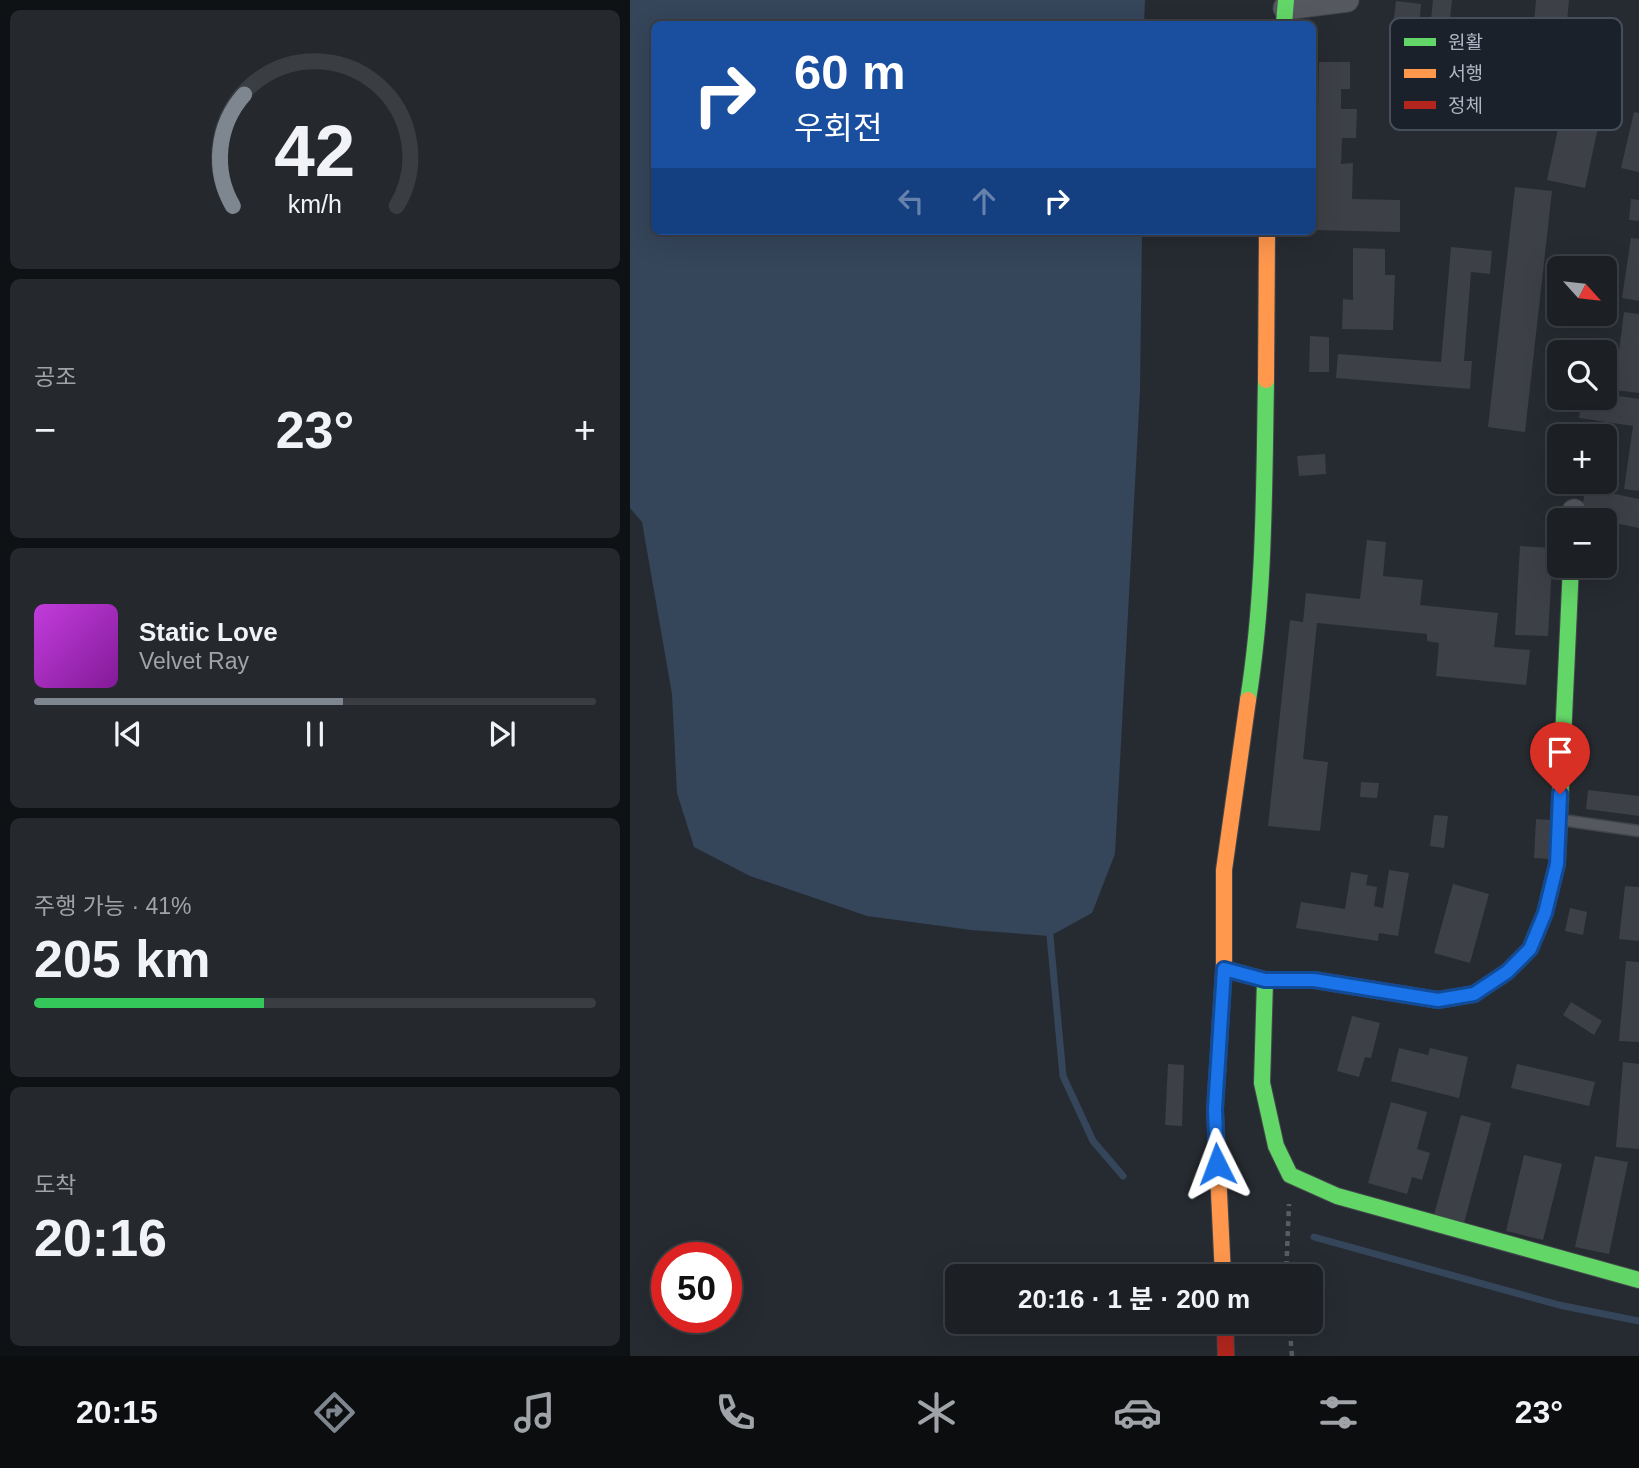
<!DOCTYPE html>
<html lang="ko">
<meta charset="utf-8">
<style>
body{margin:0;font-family:Helvetica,"Noto Sans KR",sans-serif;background:#25282d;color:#f1f3f6;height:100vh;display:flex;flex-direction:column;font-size:26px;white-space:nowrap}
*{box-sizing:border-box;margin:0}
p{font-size:23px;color:#a0a3a7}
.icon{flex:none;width:38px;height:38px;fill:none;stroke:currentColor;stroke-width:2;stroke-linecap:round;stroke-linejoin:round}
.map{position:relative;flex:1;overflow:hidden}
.drawer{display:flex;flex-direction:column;gap:10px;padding:10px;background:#0f1214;width:630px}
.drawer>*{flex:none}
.guide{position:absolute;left:21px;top:21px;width:665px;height:214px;border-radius:10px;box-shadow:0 7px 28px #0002,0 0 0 2px #3a3e42;background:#1a4fa0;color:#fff;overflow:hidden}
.needle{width:46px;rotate:117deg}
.fabs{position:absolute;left:917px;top:256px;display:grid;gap:14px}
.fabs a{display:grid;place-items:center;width:70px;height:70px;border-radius:10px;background:#1c2025;box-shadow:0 7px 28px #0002,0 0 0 2px #3a3e42;font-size:35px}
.speed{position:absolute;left:21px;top:1242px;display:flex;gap:14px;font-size:35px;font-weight:700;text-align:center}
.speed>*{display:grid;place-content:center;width:91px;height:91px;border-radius:50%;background:#1c2025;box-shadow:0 7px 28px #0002,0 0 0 2px #3a3e42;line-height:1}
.speed .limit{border:10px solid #d22;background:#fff;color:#111}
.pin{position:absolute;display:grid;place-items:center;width:60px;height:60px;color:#fff;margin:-72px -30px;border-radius:50% 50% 50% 0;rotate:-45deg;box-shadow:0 0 7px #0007}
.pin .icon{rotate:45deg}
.me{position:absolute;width:77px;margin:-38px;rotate:357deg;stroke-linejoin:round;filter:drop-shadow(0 0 5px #0008)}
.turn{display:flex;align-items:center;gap:24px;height:147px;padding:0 28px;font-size:32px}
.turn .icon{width:91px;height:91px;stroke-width:2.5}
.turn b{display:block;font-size:49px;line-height:60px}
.lanes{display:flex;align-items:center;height:66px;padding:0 28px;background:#0003;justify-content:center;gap:35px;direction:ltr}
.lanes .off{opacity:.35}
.big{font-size:52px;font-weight:700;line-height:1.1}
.drawer .widget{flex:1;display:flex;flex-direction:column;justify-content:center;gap:10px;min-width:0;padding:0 24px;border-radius:10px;background:#25282d}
.drawer .dial{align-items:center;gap:0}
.dial svg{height:182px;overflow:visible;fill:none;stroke:#3a3e42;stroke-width:7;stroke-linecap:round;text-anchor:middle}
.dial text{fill:#f1f3f6;stroke:none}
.song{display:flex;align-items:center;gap:21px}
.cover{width:84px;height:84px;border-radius:10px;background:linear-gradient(135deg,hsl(290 70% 55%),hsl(290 70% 35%))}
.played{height:7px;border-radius:4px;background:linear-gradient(90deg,#7e8690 55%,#3a3e42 55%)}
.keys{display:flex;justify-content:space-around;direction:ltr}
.heat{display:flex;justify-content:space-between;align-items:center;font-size:38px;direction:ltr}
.charge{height:10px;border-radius:5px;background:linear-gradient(90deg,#34c759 41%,#3a3e42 0)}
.trip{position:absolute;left:315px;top:1264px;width:378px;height:70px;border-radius:10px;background:#1c2025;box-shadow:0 7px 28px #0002,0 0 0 2px #3a3e42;font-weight:700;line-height:70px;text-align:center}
.tabs{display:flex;height:112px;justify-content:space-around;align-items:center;background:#0b0d0f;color:#a0a3a7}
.tabs .icon{width:49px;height:49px}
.tabs .current{color:#7e8690}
.tabs b{font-size:32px;color:#f1f3f6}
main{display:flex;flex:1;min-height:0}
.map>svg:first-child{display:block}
</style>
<main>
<section class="drawer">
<div class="widget dial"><svg viewBox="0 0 100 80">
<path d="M14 69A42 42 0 1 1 86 69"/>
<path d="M14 69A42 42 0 0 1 19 20" stroke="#7e8690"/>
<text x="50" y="56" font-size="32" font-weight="700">42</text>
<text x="50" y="72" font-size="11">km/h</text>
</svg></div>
<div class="widget"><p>공조</p>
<div class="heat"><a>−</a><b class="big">23°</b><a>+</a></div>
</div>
<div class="widget">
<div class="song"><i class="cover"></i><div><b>Static Love</b><p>Velvet Ray</p></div></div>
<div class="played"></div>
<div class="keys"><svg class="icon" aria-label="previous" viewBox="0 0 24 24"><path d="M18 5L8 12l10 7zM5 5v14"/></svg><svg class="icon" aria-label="pause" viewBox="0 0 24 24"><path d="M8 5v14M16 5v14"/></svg><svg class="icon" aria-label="next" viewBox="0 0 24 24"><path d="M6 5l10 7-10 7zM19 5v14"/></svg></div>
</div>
<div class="widget"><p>주행 가능 · 41%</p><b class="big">205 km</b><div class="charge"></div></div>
<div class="widget"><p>도착</p><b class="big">20:16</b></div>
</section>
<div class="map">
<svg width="1009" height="1356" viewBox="0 0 1009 1356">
<rect width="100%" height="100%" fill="#262b31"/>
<path fill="#35455a" d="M0,0H515L514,24H24V231H512L510,391L485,854L462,913L420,936L341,930L237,916L120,876L64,847L47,793L42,694L12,522L0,508Z"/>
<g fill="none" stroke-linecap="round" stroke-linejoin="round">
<path stroke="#35455a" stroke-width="7" d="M420,936L433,1076L463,1141L493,1176
M684,1237L929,1305L1009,1321"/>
</g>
<path fill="#3d4046" d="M803,0H822L819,28L862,32L858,63L760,52L766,1L791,4L789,28L800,29Z
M906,0H939L931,86L891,82L896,32H903Z
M689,62H720V89H711V109H727L726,138H712L711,164L723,163L722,199L770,200V232L682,230V210H686Z
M1004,112L1009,113V172L991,168Z
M931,115L969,123L955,188L917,180Z
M885,187L922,191L895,432L858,427Z
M1001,199L1009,200V221L999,220Z
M1001,238L1009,239V301L992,298Z
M821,247L862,251L860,274L841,272L834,361H842L840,389L706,378L708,354L811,362Z
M723,248L755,249V275H765L763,330L712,329L713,299L723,300Z
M994,312L1009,314V393L984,390Z
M680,336L699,337V372H679Z
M975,394L1009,399V491L994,489L1003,426L949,418L952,397H975Z
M695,454L696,474L669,476L667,456Z
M956,488L1009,499V528L950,516Z
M737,540L756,542L753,576L793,580L790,605L868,613L864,647L900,650L896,685L806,676L809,643L797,641V634L687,623L673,759L698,762L690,831L638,826L660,620L673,622L676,593L730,599Z
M890,546L923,548L918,636L885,635Z
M731,782L749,783L747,798L730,797Z
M958,790L1009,796V816L956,809Z
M804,815L818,816L814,848L800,846Z
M906,819L921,820L919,859L904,858Z
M759,870L779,873L768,936L749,933L748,941L666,928L671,902L715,909L721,872L738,875L736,885L747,887L744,906L753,908Z
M823,884L859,894L840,963L804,953Z
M995,886L1009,887V941L989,939Z
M940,908L957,912L953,935L935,931Z
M996,961L1009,962V1042L989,1041Z
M941,1002L972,1021L964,1035L933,1015Z
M722,1016L750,1023L741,1058L735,1057L729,1077L707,1071Z
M769,1048L798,1055L800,1048L838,1057L829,1098L761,1081Z
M993,1062L1009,1064V1149L986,1147Z
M538,1064L554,1065L552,1126L535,1125Z
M887,1064L965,1082L959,1106L881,1088Z
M761,1102L797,1112L787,1149L800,1153L792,1180L782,1177L777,1194L738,1183Z
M831,1115L861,1123L834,1223L804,1215Z
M894,1155L932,1164L913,1240L876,1231Z
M965,1156L998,1162L979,1254L945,1247Z"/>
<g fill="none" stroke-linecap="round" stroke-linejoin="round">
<defs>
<path id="lane" d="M932,820L1009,831"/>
<path id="street" d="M655,8L717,0
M943,520L944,511"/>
<path id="fast" d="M654,24L656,0
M618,700C635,594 634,487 636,380
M928,848L941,565
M635,980L632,1083L646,1146L660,1175L707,1196L1009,1280"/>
<path id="slow" d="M636,380L637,231
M594,969L635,980H684L808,1000L844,994L877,972L900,949L915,913L927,864L928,848
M593,1276L585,1109L594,969V870L618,700"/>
<path id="jam" d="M595,1321L596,1356"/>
</defs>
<use href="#lane" stroke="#43474c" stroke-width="13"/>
<use href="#street" stroke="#43474c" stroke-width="25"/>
<use href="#fast" stroke="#43474c" stroke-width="18"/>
<use href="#slow" stroke="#43474c" stroke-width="18"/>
<use href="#jam" stroke="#43474c" stroke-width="18"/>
<path stroke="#585d63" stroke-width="4.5" stroke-dasharray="5 5" stroke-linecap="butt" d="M656,1276L659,1204
M659,1321L662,1356"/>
<use href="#lane" stroke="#55595f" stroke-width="10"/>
<use href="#street" stroke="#55595f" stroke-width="23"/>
<use href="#fast" stroke="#63d668" stroke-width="16"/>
<use href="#slow" stroke="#ff974d" stroke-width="16"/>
<use href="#jam" stroke="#b3261e" stroke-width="16"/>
</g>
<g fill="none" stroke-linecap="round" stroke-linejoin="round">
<defs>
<path id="route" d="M587,1164L585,1109L594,969L635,980H684L808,1000L844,994L877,972L900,949L915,913L927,864L930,794"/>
</defs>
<use href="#route" stroke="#114b97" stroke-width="18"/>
<use href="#route" stroke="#1a73e8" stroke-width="12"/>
</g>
<rect x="760" y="18" width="232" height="112" rx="10" fill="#1a212b" stroke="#464e59" stroke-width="2"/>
<rect x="774" y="38" width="32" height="8" fill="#63d668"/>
<rect x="774" y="69" width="32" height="9" fill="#ff974d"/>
<rect x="774" y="101" width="32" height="8" fill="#b3261e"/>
<g font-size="19" fill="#aeb7c3">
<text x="818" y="49">원활</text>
<text x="818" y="80">서행</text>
<text x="818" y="112">정체</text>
</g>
</svg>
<div class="fabs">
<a><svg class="needle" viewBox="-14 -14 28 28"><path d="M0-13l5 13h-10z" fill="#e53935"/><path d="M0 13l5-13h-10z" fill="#a0a3a7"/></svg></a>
<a><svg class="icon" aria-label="search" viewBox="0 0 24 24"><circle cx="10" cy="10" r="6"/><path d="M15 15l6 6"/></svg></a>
<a>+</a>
<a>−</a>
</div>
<div class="speed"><div class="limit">50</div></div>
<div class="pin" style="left:930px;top:794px;background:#d93025"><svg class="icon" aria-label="arrive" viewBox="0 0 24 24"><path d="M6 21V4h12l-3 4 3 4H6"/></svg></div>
<svg class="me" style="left:587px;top:1164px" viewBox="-20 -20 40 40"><path d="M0-17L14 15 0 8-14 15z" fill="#1a73e8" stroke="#fff" stroke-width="4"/></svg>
<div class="trip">20:16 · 1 분 · 200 m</div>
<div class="guide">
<div class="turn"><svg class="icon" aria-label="right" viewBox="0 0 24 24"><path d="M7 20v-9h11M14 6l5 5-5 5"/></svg><div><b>60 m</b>우회전</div></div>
<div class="lanes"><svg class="icon off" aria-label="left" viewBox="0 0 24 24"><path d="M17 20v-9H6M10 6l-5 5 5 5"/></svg><svg class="icon off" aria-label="ahead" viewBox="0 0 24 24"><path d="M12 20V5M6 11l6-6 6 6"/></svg><svg class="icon" aria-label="right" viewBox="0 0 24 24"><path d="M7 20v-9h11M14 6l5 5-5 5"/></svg></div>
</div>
</div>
</main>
<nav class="tabs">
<b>20:15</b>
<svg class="icon current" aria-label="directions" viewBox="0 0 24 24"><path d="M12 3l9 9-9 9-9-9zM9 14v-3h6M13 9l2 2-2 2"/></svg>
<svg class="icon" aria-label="music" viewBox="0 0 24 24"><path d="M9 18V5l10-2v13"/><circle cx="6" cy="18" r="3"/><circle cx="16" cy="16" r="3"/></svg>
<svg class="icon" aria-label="phone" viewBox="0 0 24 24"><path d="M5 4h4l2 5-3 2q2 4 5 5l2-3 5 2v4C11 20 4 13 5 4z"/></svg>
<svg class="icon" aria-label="climate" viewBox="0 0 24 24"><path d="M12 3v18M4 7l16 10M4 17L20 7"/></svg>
<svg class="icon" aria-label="car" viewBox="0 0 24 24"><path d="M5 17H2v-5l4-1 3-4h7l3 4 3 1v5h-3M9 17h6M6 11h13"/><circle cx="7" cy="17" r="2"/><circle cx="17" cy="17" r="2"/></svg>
<svg class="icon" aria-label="filters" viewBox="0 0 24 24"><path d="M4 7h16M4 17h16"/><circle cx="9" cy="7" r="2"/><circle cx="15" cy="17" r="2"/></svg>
<b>23°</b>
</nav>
